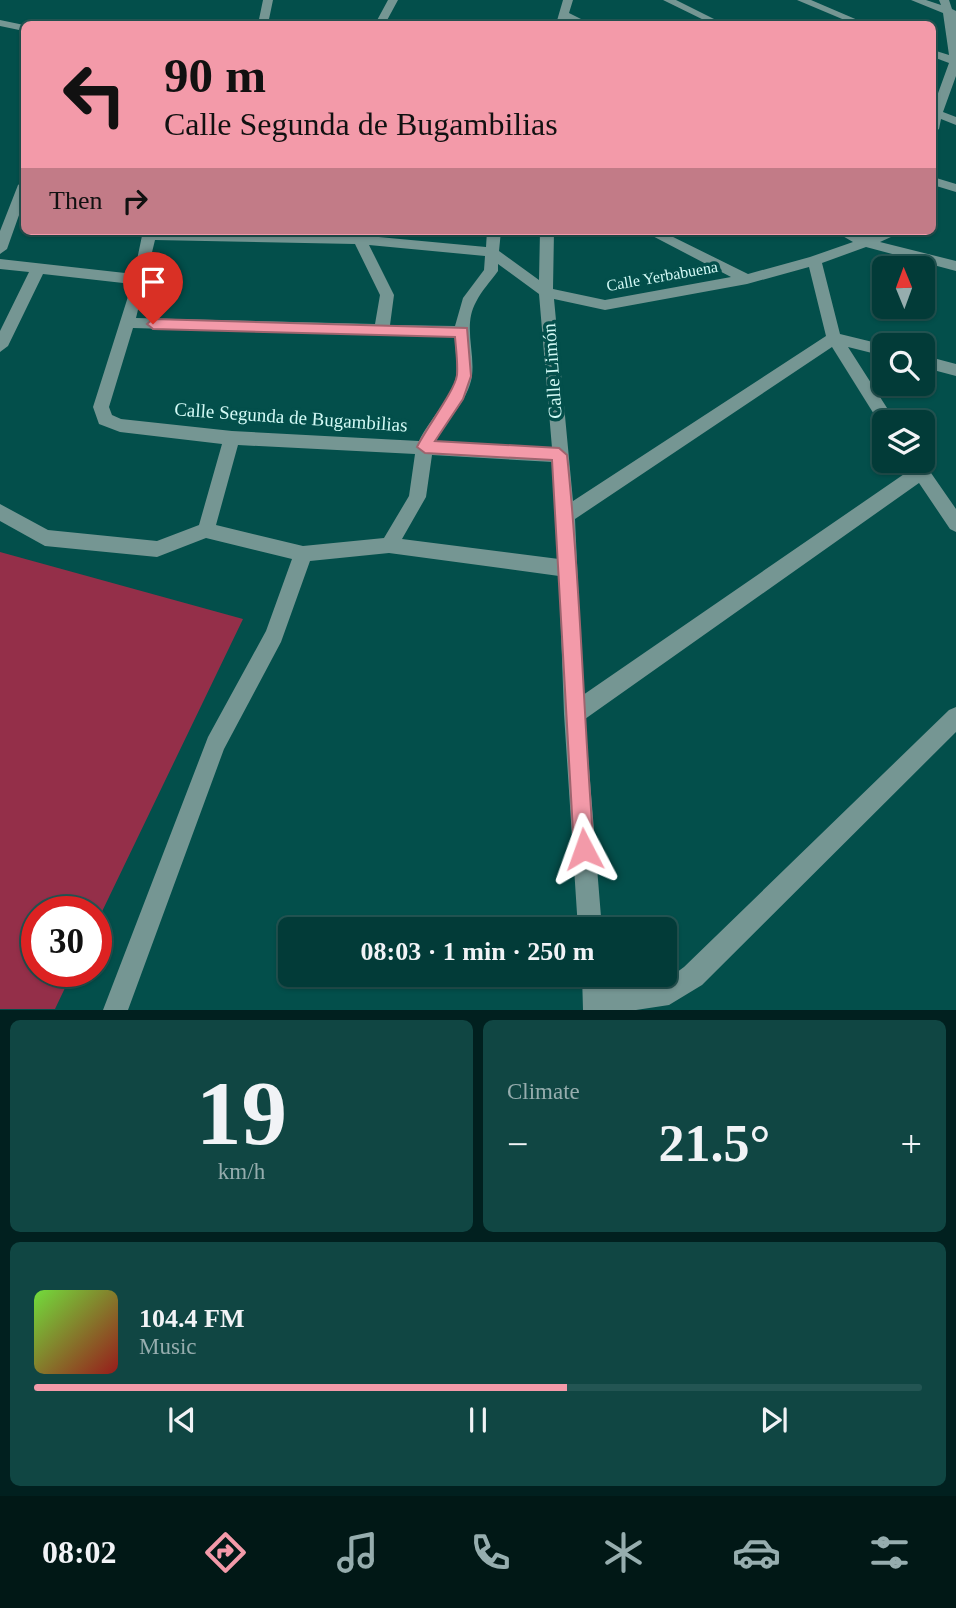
<!DOCTYPE html>
<meta charset="utf-8">
<style>
body{margin:0;font-family:Georgia,serif;background:#104643;color:#f1f3f6;height:100vh;display:flex;flex-direction:column;font-size:26px;white-space:nowrap}
*{box-sizing:border-box;margin:0}
p{font-size:23px;color:#96adae}
.icon{flex:none;width:38px;height:38px;fill:none;stroke:currentColor;stroke-width:2;stroke-linecap:round;stroke-linejoin:round}
.map{position:relative;height:1010px;overflow:hidden}
.panel{display:flex;flex-direction:column;gap:10px;padding:10px;background:#01201f;flex:1}
.panel>*{flex:none}
.top-card{position:absolute;left:21px;top:21px;width:915px;height:214px;border-radius:10px;box-shadow:0 2px 5px #0004,0 0 0 2px #235553;background:#f39aa9;color:#111;overflow:hidden}
.needle{width:46px;rotate:359deg}
.controls{position:absolute;left:872px;top:256px;display:grid;gap:14px}
.controls a{display:grid;place-items:center;width:63px;height:63px;border-radius:10px;background:#023b38;box-shadow:0 2px 5px #0004,0 0 0 2px #235553;font-size:35px}
.speed{position:absolute;left:21px;top:896px;display:flex;gap:14px;font-size:35px;font-weight:700;text-align:center}
.speed>*{display:grid;place-content:center;width:91px;height:91px;border-radius:50%;background:#023b38;box-shadow:0 2px 5px #0004,0 0 0 2px #235553;line-height:1}
.speed .limit{border:10px solid #d22;background:#fff;color:#111}
.pin{position:absolute;display:grid;place-items:center;width:60px;height:60px;color:#fff;margin:-72px -30px;border-radius:50% 50% 50% 0;rotate:-45deg;box-shadow:0 0 7px #0007}
.pin .icon{rotate:45deg}
.me{position:absolute;width:77px;margin:-38px;rotate:356deg;stroke-linejoin:round;filter:drop-shadow(0 0 5px #0008)}
.turn{display:flex;align-items:center;gap:24px;height:147px;padding:0 28px;font-size:32px}
.turn .icon{width:91px;height:91px;stroke-width:2.5}
.turn b{display:block;font-size:49px;line-height:60px}
.then{display:flex;align-items:center;height:66px;padding:0 28px;background:#0003;gap:14px;font-size:26px}
.big{font-size:52px;font-weight:700;line-height:1.1}
.panel .tile{flex:1;display:flex;flex-direction:column;justify-content:center;gap:10px;min-width:0;padding:0 24px;border-radius:10px;background:#104643}
.panel .dial{align-items:center;gap:0}
.dial b{font-size:91px;line-height:1}
.song{display:flex;align-items:center;gap:21px}
.cover{width:84px;height:84px;border-radius:10px;background:linear-gradient(135deg,hsl(100 70% 55%),hsl(0 70% 35%))}
.played{height:7px;border-radius:4px;background:linear-gradient(90deg,#f39aa9 60%,#235553 60%)}
.keys{display:flex;justify-content:space-around;direction:ltr}
.heat{display:flex;justify-content:space-between;align-items:center;font-size:38px;direction:ltr}
.panel .tiles{flex:1;display:grid;gap:10px;grid-template-columns:1fr 1fr}
.tile:last-child{grid-column:span 2}
.trip{position:absolute;left:278px;top:917px;width:399px;height:70px;border-radius:10px;background:#023b38;box-shadow:0 2px 5px #0004,0 0 0 2px #235553;font-weight:700;line-height:70px;text-align:center}
.tabs{display:flex;height:112px;justify-content:space-around;align-items:center;background:#011816;color:#96adae}
.tabs .icon{width:49px;height:49px}
.tabs .active{color:#f39aa9}
.tabs b{font-size:32px;color:#f1f3f6}
.map>svg:first-child{display:block}
</style>
<div class="map">
<svg width="956" height="1010" viewBox="0 0 956 1010">
<rect width="100%" height="100%" fill="#034f4b"/>
<path fill="#942f49" d="M0,552L243,619L96,924V912H37V971H73L55,1009H0Z"/>
<g fill="none" stroke-linecap="round" stroke-linejoin="round">
<path fill="#759693" fill-rule="evenodd" d="M263,0H273L268,24H258Z
M388,0H398L385,24H375Z
M563,0H573L569,13L591,24H579L567,19L566,24H556Z
M663,0H676L724,24H712Z
M797,0H811L867,24H854Z
M911,0H926L941,5L939,0H949L952,9L956,11V76L943,112L956,117V125L941,119L939,129L933,133V107L949,63L933,57V50L949,55L943,13Z
M0,20L24,25V31L0,26Z
M933,177L956,184V192L933,185Z
M24,181V201L7,249L0,254V231L18,185Z
M143,231L354,235L355,231H369L368,236L486,247L487,231H501L499,251L539,280L540,231H554L553,289L605,300L731,277L643,231H661L748,274L810,257L853,242L834,231H853L866,237L884,231H904L880,242L956,261V271L866,247L822,263L840,334L885,345L884,356L848,347L896,422H884L882,427L832,347L575,519L583,695L910,470L905,460H922L956,509V532L950,529L919,483L585,719L602,929H578L564,714L559,576L389,553L310,561L281,642L224,749L128,1010H103L208,737L266,631L292,559L206,538L157,557L45,546L0,521V504L48,530L157,541L199,525L222,444L120,432L99,424L93,407L132,284L43,274L8,346L0,352V331L29,272L0,269V259L134,274ZM155,240L355,244L380,295L375,324L136,318ZM369,245L485,256L484,270L463,298L455,326L390,325L394,295ZM498,264L539,294L552,448L436,442C446,419 468,402 472,376C475,351 463,325 476,302C481,291 491,281 498,271ZM809,267L826,336L573,501L554,299L605,310L747,284ZM133,328L455,337C455,350 458,365 456,377C452,397 429,420 419,441L232,431L121,419L112,415L109,407ZM238,445L415,454L409,496L384,538L303,546L216,525ZM432,455L553,462L559,559L402,539L426,497Z
M922,355L956,364V376L922,367Z
M956,707V732L702,985L669,1005L636,1010H583L582,975H606L607,988L665,981L684,967L949,710Z"/>
</g>
<path fill="#f39aa9" stroke="#9e646e" stroke-width="2" d="M153,319L467,328L471,376L463,399L435,441L559,448L567,455C581,585 583,717 594,849L591,856L584,859L577,856L574,849L552,460L425,453L417,447C426,428 455,391 457,375C458,363 456,349 455,337L153,329L147,324Z"/>
<g text-anchor="middle" dominant-baseline="central" stroke-width="7" stroke-linejoin="round" paint-order="stroke">
<g font-size="16" fill="#d3faf6" stroke="#034f4b">
<text transform="translate(662 276) rotate(-10)">Calle Yerbabuena</text>
</g>
<g font-size="19" fill="#d3faf6" stroke="#034f4b">
<text transform="translate(552 371) rotate(-94)">Calle Limón</text>
<text transform="translate(291 417) rotate(4)">Calle Segunda de Bugambilias</text>
</g>
</g>
</svg>
<div class="controls">
<a><svg class="needle" viewBox="-14 -14 28 28"><path d="M0-13l5 13h-10z" fill="#e53935"/><path d="M0 13l5-13h-10z" fill="#96adae"/></svg></a>
<a><svg class="icon" aria-label="search" viewBox="0 0 24 24"><circle cx="10" cy="10" r="6"/><path d="M15 15l6 6"/></svg></a>
<a><svg class="icon" aria-label="layers" viewBox="0 0 24 24"><path d="M12 4l9 5-9 5-9-5zM3 14l9 5 9-5"/></svg></a>
</div>
<div class="speed"><div class="limit">30</div></div>
<div class="pin" style="left:153px;top:324px;background:#d93025"><svg class="icon" aria-label="arrive" viewBox="0 0 24 24"><path d="M6 21V4h12l-3 4 3 4H6"/></svg></div>
<svg class="me" style="left:584px;top:849px" viewBox="-20 -20 40 40"><path d="M0-17L14 15 0 8-14 15z" fill="#f39aa9" stroke="#fff" stroke-width="4"/></svg>
<div class="trip">08:03 · 1 min · 250 m</div>
<div class="top-card">
<div class="turn"><svg class="icon" aria-label="left" viewBox="0 0 24 24"><path d="M17 20v-9H6M10 6l-5 5 5 5"/></svg><div><b>90 m</b>Calle Segunda de Bugambilias</div></div>
<div class="then">Then<svg class="icon" aria-label="right" viewBox="0 0 24 24"><path d="M7 20v-9h11M14 6l5 5-5 5"/></svg></div>
</div>
</div>
<section class="panel">
<div class="tiles">
<div class="tile dial"><b>19</b><p>km/h</p></div>
<div class="tile"><p>Climate</p>
<div class="heat"><a>−</a><b class="big">21.5°</b><a>+</a></div>
</div>
<div class="tile">
<div class="song"><i class="cover"></i><div><b>104.4 FM</b><p>Music</p></div></div>
<div class="played"></div>
<div class="keys"><svg class="icon" aria-label="previous" viewBox="0 0 24 24"><path d="M18 5L8 12l10 7zM5 5v14"/></svg><svg class="icon" aria-label="pause" viewBox="0 0 24 24"><path d="M8 5v14M16 5v14"/></svg><svg class="icon" aria-label="next" viewBox="0 0 24 24"><path d="M6 5l10 7-10 7zM19 5v14"/></svg></div>
</div>
</div>
</section>
<nav class="tabs">
<b>08:02</b>
<svg class="icon active" aria-label="directions" viewBox="0 0 24 24"><path d="M12 3l9 9-9 9-9-9zM9 14v-3h6M13 9l2 2-2 2"/></svg>
<svg class="icon" aria-label="music" viewBox="0 0 24 24"><path d="M9 18V5l10-2v13"/><circle cx="6" cy="18" r="3"/><circle cx="16" cy="16" r="3"/></svg>
<svg class="icon" aria-label="phone" viewBox="0 0 24 24"><path d="M5 4h4l2 5-3 2q2 4 5 5l2-3 5 2v4C11 20 4 13 5 4z"/></svg>
<svg class="icon" aria-label="climate" viewBox="0 0 24 24"><path d="M12 3v18M4 7l16 10M4 17L20 7"/></svg>
<svg class="icon" aria-label="car" viewBox="0 0 24 24"><path d="M5 17H2v-5l4-1 3-4h7l3 4 3 1v5h-3M9 17h6M6 11h13"/><circle cx="7" cy="17" r="2"/><circle cx="17" cy="17" r="2"/></svg>
<svg class="icon" aria-label="filters" viewBox="0 0 24 24"><path d="M4 7h16M4 17h16"/><circle cx="9" cy="7" r="2"/><circle cx="15" cy="17" r="2"/></svg>
</nav>
